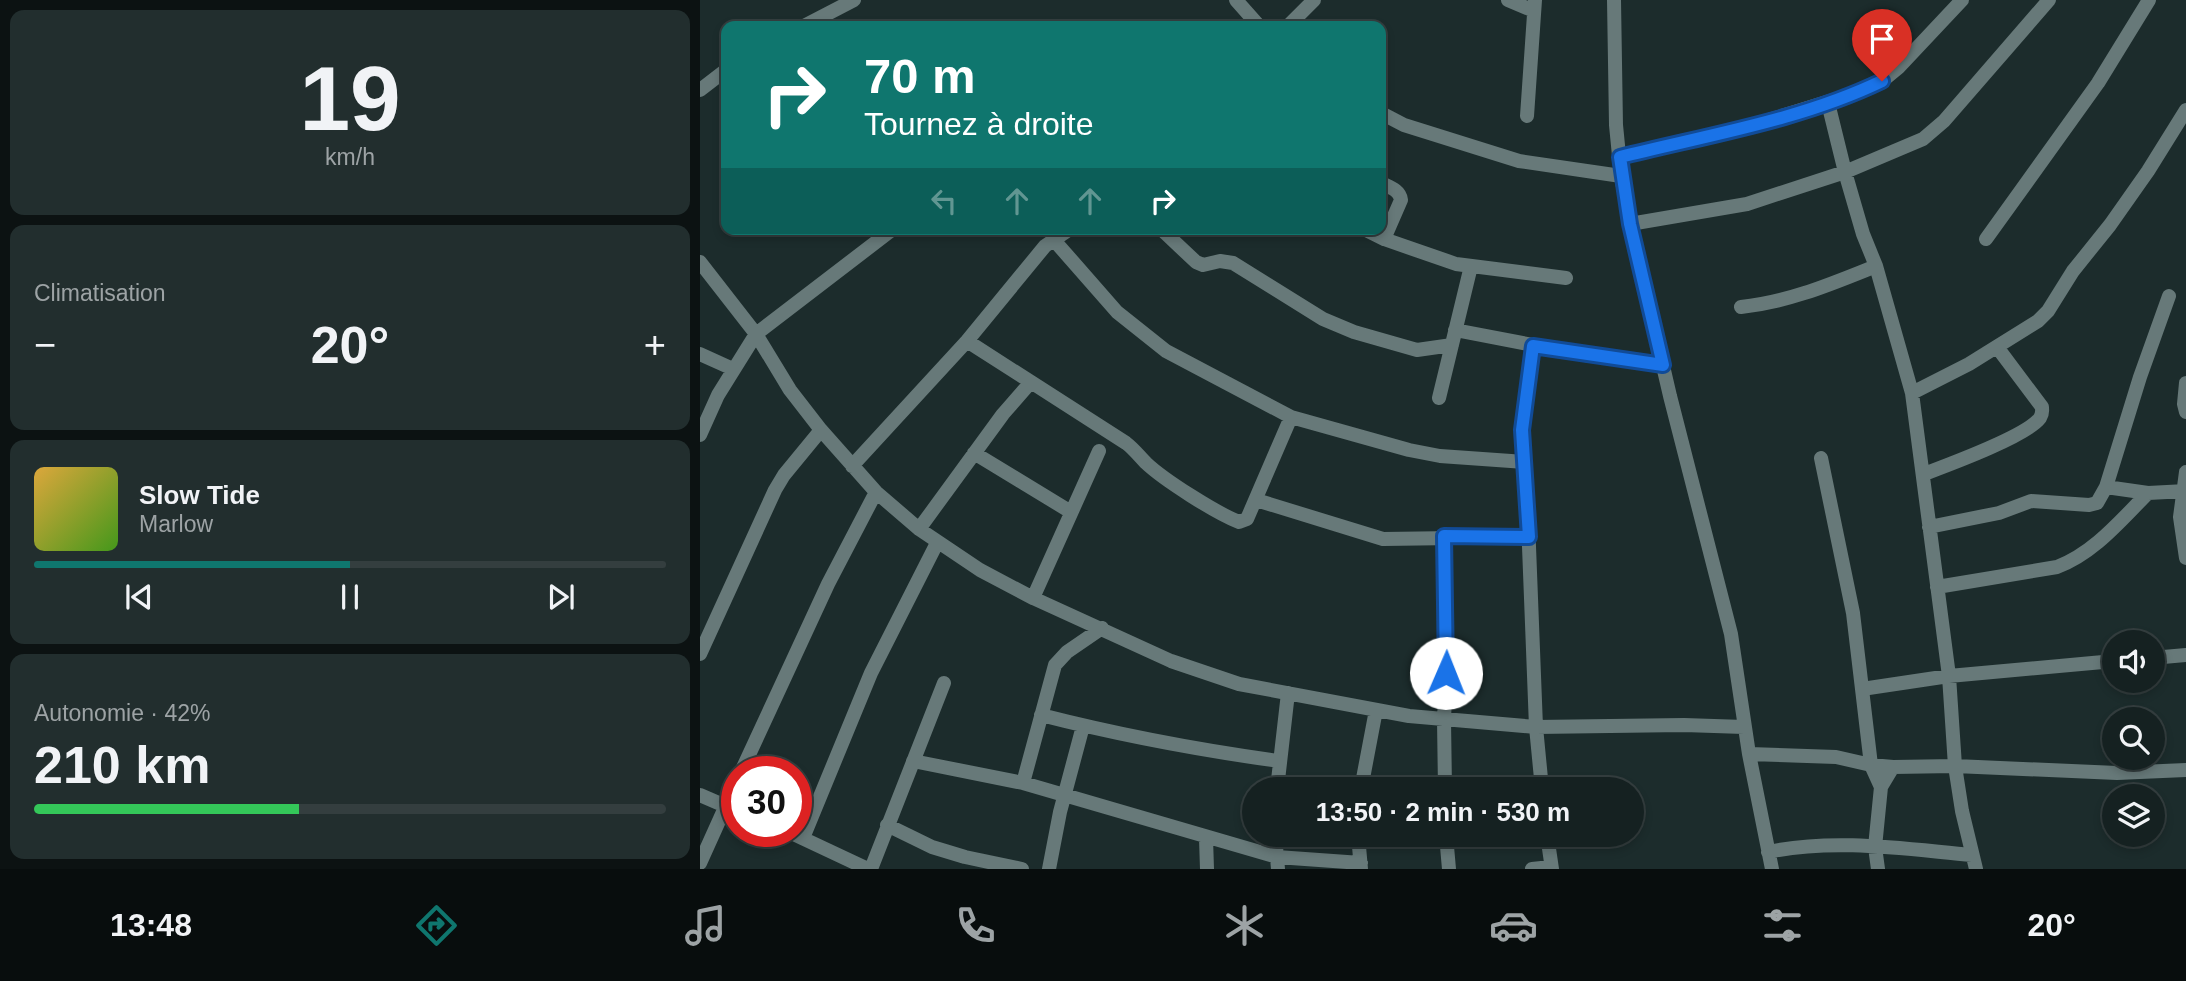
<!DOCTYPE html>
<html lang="fr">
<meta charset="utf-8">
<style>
body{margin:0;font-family:Helvetica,sans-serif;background:#222e2e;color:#f1f3f6;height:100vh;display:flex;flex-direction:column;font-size:26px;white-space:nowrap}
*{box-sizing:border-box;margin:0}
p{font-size:23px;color:#9da3a5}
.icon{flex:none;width:38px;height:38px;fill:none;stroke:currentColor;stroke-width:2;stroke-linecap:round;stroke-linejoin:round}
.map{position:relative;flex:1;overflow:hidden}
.panel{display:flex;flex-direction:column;gap:10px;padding:10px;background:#0c1212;width:700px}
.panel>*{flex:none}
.top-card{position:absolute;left:21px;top:21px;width:665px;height:214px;border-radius:14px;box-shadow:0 4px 10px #0003,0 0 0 2px #343e3f;background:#0f766e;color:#fff;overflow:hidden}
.tools{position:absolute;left:1402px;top:630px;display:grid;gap:14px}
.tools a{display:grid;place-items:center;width:63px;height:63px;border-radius:50%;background:#152121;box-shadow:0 4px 10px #0003,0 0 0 2px #343e3f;font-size:35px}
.speed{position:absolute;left:21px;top:756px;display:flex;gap:14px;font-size:35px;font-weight:700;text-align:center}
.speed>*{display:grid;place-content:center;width:91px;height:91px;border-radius:50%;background:#152121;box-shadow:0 4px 10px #0003,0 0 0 2px #343e3f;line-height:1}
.speed .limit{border:10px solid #d22;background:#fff;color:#111}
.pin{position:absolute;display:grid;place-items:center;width:60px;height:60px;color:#fff;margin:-72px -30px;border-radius:50% 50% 50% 0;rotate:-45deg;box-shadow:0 0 7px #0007}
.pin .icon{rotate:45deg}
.me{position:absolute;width:77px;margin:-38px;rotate:1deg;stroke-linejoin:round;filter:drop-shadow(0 0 5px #0008)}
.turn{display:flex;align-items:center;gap:24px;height:147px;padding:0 28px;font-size:32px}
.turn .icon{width:91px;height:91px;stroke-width:2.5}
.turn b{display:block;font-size:49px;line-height:60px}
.lanes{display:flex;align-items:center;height:66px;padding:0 28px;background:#0003;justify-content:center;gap:35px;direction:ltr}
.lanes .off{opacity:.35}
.big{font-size:52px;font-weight:600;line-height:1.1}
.panel .widget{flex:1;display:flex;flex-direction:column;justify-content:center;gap:10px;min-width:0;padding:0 24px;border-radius:14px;background:#222e2e}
.panel .dial{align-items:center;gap:0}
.dial b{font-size:91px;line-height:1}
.song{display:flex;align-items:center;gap:21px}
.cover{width:84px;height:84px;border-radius:10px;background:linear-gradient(135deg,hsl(40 70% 55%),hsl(100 70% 35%))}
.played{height:7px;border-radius:4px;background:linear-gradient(90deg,#0f766e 50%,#343e3f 50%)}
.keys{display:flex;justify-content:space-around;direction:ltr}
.heat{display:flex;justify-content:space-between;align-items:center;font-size:38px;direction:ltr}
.charge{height:10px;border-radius:5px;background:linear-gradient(90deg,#34c759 42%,#343e3f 0)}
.trip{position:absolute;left:542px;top:777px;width:402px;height:70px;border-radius:35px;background:#152121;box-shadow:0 4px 10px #0003,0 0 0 2px #343e3f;font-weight:600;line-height:70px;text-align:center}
.dock{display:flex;height:112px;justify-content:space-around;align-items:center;background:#080d0d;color:#9da3a5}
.dock .icon{width:49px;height:49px}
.dock .active{color:#0f766e}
.dock b{font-size:32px;color:#f1f3f6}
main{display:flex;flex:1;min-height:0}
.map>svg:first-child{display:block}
</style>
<main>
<section class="panel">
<div class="widget dial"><b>19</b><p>km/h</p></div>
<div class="widget"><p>Climatisation</p>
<div class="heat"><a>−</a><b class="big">20°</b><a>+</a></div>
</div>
<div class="widget">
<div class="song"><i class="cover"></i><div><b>Slow Tide</b><p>Marlow</p></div></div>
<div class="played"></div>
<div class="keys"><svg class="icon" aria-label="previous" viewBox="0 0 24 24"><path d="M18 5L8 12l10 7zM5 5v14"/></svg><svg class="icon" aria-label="pause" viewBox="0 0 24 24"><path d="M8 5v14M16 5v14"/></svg><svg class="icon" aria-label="next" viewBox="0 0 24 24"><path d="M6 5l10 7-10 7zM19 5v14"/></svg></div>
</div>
<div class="widget"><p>Autonomie · 42%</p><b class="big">210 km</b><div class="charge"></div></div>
</section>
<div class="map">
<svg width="1486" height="869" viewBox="0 0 1486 869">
<rect width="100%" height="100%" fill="#1c2c2c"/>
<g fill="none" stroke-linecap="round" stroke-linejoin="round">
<path stroke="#677979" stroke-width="14" d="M536,0L559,26
M808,0L834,11
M914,0L916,125L921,176L930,224L970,396L1031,634L1049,754L1072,869
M104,26L154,0
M588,26L614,0
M0,90L26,70
M1128,103L1145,172L1163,234L1176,266L1212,393L1249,676L1255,766L1262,811L1276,869
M681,113L704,125L819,161L921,176
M827,116L835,0
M920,157L1059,123L1156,93L1182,81L1199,67L1262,0
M681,183C689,187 700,190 701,200L684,239
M930,224L1047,204L1145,172L1223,139L1244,121L1349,0
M461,229L496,262L503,265L520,261L533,263L623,319L654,332L717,350L752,345
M664,229L684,239L756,264L866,278
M353,239L417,312L466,351L591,417L709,450L740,456L825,462
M1286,239L1398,83L1449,0
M0,262L56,334L90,390L121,430L176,492L219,529L280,570L333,598L471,661L539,684L709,716L836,727L984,725L1044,727
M1041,307C1089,302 1131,284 1176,266
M755,330L885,355L963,365
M267,341L426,443C434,449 439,456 446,463C464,480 516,513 539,522L547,519L591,417
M833,346L822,430L827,495L836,727L842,789
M0,354L33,369
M1486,383L1484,404L1486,412
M1212,393L1269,364L1338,321L1348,311L1373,271L1410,225L1448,171L1486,110
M739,398L771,266
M0,435L18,395L56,334L193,229
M274,453L371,512
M1121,458L1153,613L1171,765L1181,787
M152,466L267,341L345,246L370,229
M1486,472L1480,517L1486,558
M1224,474C1248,465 1327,436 1340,418C1343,413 1342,412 1342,407L1297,347
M1406,487L1448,493L1486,491
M556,500L683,539L829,537
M1229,527L1299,513L1331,501L1389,505L1397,503L1406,487L1440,377L1469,296
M219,529L303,414L331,382
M744,536L747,649L744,720L745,789
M1237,587L1357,567C1394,553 1420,521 1448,493
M333,598L399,451
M0,654L75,490L84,475L121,430
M1452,658L1486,655
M1162,689L1249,676L1414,661
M341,715C419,735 499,750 579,761
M1049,754L1136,757L1171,765L1193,767L1255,766L1417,773L1486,770
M213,761L323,783L577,857L661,863
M41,772L128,584L176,492
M323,783L355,665L367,652L402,628
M577,789L588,693
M661,789L676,710
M0,795L37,811
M187,825L232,847L265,857L322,869
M87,831L168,869
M575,835L578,869
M658,835L661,869
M746,835L749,869
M847,835L852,869
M103,838L171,673L237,543
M506,838L507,869
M1068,852C1135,838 1204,849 1272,855
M0,863L37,781
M171,869L244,683
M349,869L360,812L383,726
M832,869L851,867
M1178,869L1175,847L1181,787L1193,767"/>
</g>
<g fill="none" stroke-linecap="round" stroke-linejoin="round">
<defs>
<path id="route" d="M746,673L744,536L829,537L822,430L833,346L963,365L930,224L920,157C1008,135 1101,120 1182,81"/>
</defs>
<use href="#route" stroke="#114b97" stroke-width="18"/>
<use href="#route" stroke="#1a73e8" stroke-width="12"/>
</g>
</svg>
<div class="tools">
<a><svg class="icon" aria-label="sound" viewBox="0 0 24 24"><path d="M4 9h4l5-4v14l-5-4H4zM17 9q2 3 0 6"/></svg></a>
<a><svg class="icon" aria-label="search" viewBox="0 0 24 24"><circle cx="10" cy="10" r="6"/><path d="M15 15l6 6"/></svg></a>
<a><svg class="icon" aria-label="layers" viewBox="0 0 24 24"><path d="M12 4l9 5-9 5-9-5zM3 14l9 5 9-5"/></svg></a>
</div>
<div class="speed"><div class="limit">30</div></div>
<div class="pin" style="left:1182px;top:81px;background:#d93025"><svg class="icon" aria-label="arrive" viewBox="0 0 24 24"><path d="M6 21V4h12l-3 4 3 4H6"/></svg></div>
<svg class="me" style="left:746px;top:673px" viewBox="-20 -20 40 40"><circle r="19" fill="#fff"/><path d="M0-13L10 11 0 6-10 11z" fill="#1a73e8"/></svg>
<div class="trip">13:50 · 2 min · 530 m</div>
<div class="top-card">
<div class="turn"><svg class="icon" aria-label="right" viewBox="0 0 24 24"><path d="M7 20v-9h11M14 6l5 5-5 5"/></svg><div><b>70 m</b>Tournez à droite</div></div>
<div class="lanes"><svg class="icon off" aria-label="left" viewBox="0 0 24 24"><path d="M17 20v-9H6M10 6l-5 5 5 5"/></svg><svg class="icon off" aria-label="ahead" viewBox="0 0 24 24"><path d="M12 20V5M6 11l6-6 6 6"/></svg><svg class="icon off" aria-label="ahead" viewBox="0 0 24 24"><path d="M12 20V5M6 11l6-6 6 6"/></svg><svg class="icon" aria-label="right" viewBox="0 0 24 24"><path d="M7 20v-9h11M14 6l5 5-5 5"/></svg></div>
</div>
</div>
</main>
<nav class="dock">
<b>13:48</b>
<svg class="icon active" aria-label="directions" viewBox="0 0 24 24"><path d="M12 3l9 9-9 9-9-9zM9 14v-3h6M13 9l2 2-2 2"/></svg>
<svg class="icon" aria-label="music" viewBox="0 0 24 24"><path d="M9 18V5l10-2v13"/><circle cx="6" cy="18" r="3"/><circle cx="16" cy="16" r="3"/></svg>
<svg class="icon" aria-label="phone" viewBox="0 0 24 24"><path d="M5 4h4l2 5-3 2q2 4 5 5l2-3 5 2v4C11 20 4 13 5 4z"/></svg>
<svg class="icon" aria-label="climate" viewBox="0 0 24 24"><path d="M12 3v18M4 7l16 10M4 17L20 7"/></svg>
<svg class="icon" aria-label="car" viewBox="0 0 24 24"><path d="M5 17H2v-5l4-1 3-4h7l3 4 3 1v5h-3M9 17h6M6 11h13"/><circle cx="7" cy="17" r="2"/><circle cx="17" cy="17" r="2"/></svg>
<svg class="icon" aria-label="filters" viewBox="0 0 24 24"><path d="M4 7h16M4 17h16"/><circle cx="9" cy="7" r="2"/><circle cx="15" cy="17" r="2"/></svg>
<b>20°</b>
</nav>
